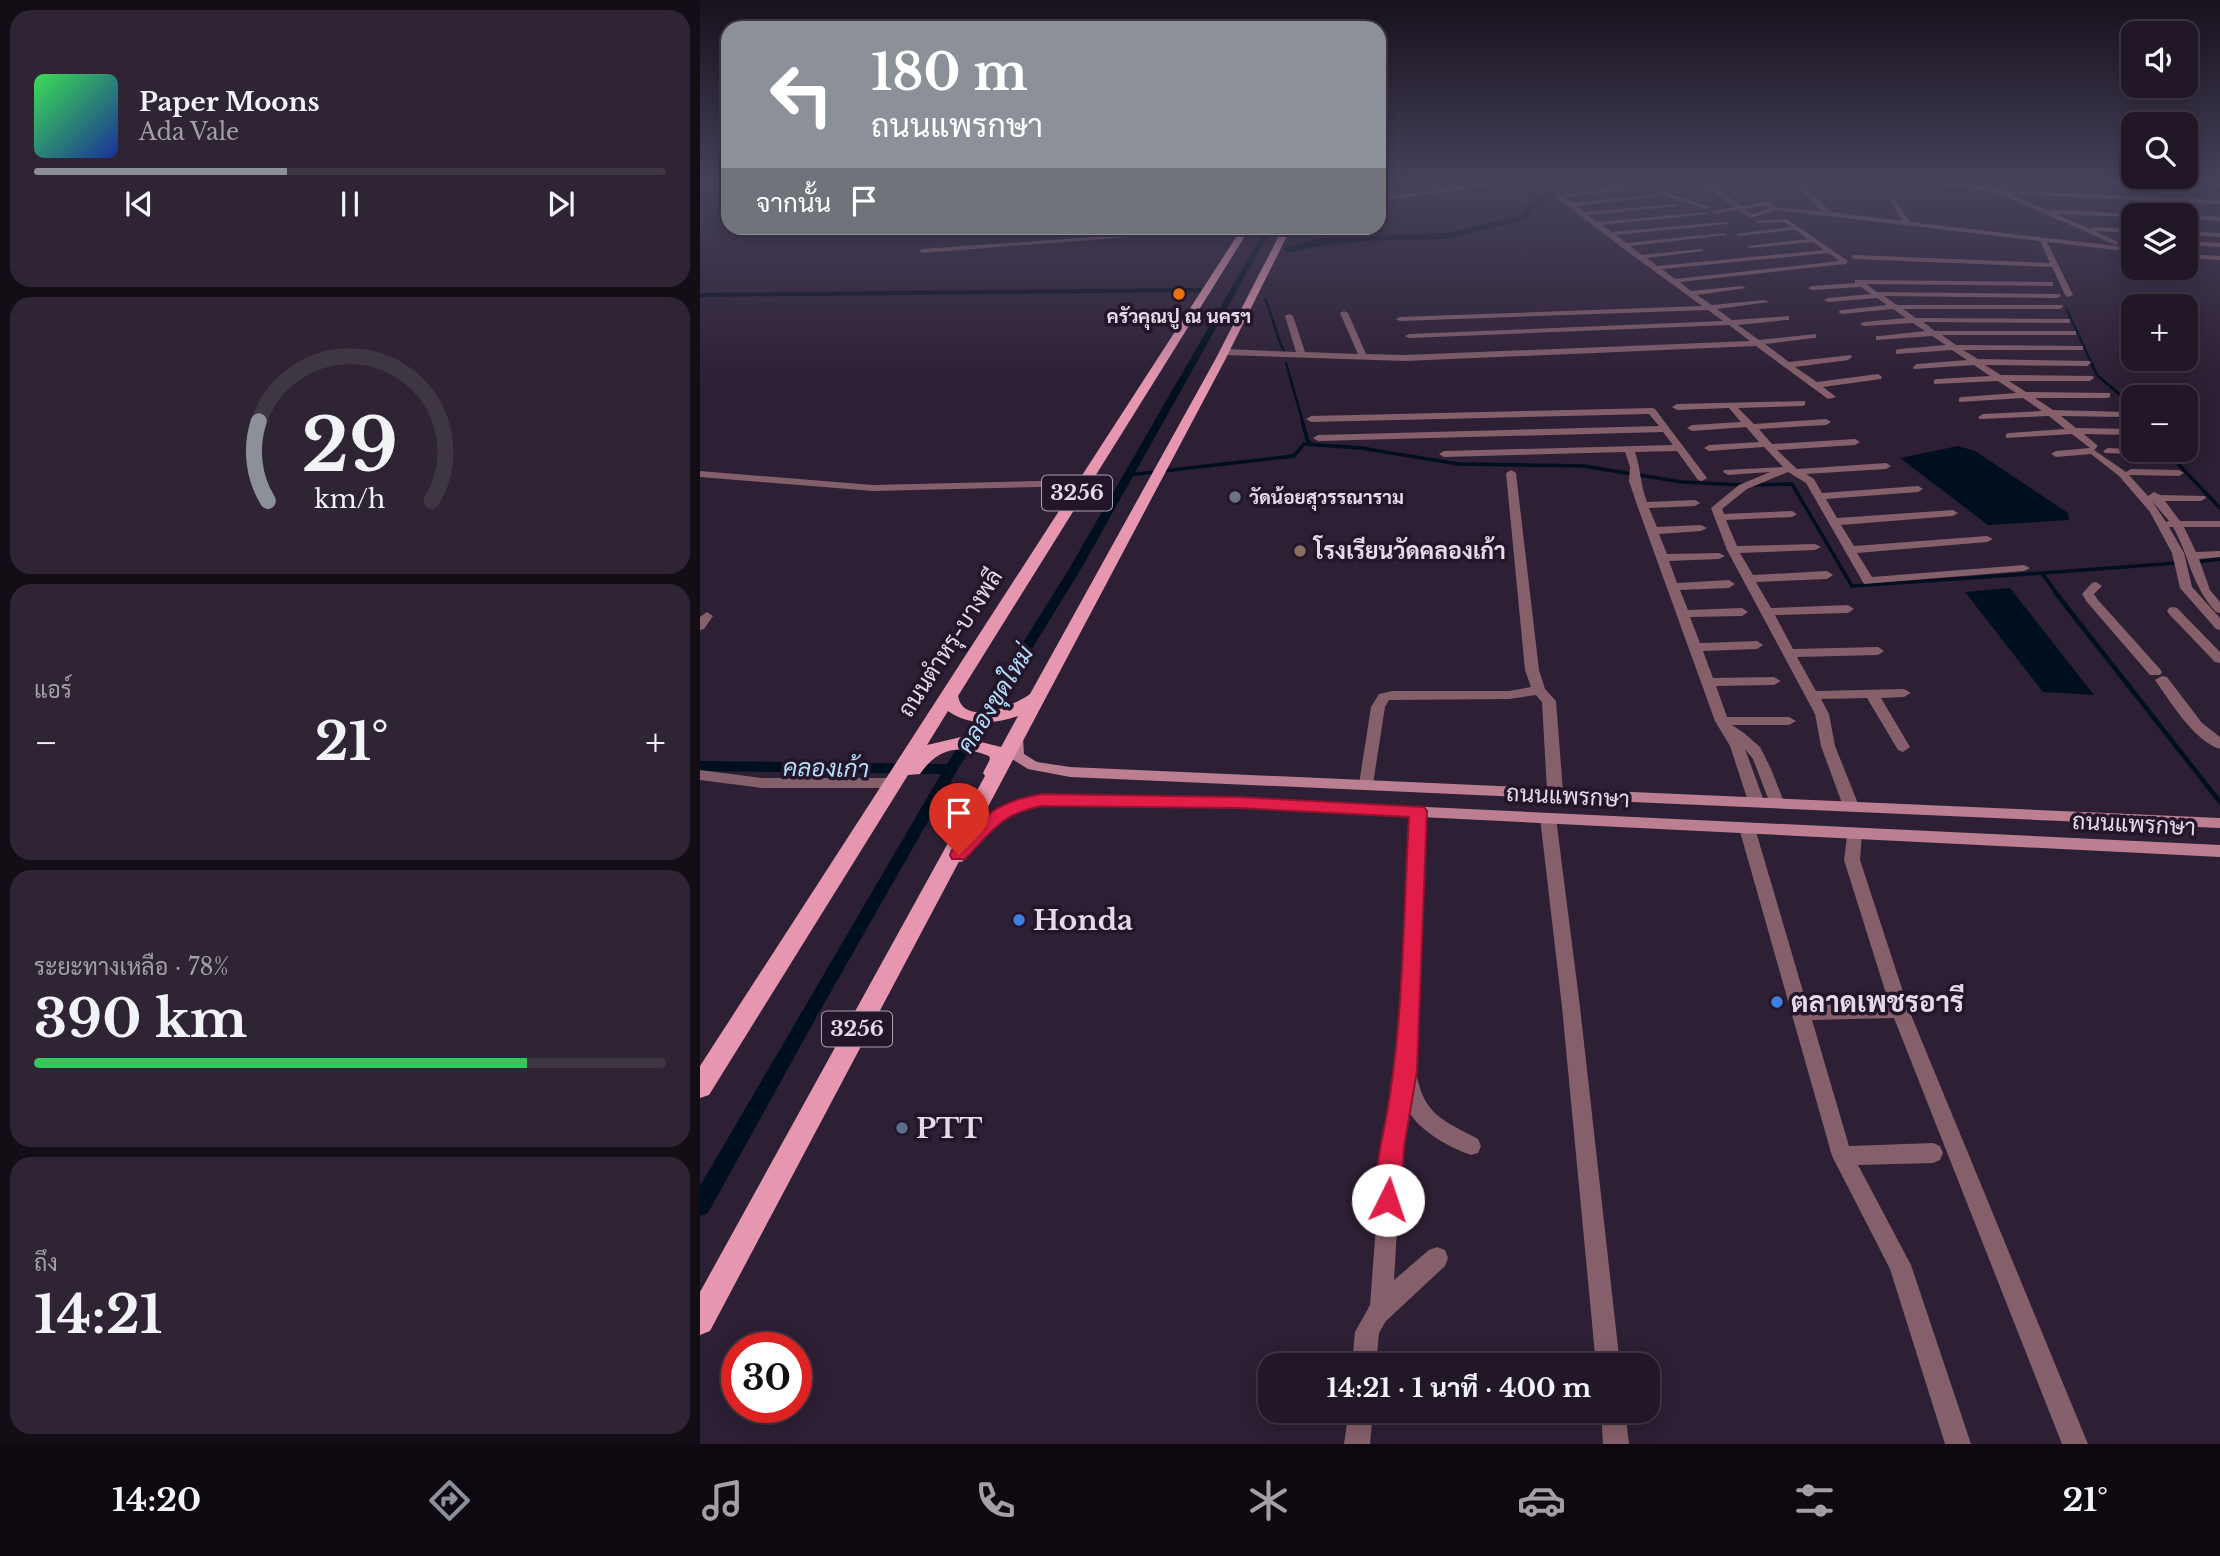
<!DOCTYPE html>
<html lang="th">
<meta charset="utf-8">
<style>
body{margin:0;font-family:"Libre Baskerville",Sarabun,serif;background:#2e2433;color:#f1f3f6;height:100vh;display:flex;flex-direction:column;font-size:26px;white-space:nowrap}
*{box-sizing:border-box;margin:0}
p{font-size:23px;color:#a29fa7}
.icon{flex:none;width:38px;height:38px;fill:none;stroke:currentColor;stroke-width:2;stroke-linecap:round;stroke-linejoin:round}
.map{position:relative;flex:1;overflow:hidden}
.side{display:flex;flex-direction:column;gap:10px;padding:10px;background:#130d15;width:700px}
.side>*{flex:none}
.banner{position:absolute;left:21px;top:21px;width:665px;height:214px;border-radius:21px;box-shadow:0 4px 18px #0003,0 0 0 2px #3f3644;background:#8c9099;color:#fff;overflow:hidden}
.fabs{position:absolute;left:1421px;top:21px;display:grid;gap:14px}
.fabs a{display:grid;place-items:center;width:77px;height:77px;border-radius:14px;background:#221727;box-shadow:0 4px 18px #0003,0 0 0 2px #3f3644;font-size:35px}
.speed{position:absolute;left:21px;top:1332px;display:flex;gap:14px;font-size:35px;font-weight:700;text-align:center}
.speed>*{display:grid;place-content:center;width:91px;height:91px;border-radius:50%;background:#221727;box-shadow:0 4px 18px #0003,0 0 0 2px #3f3644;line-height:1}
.speed .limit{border:10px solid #d22;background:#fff;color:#111}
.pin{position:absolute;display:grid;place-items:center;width:60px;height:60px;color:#fff;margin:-72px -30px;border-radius:50% 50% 50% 0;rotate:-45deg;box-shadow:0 0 7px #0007}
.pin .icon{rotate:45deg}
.me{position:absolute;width:77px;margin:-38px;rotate:4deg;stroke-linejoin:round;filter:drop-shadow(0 0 5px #0008)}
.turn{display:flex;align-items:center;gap:24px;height:147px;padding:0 35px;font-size:32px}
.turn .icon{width:91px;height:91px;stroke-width:2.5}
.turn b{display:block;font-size:49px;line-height:60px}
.then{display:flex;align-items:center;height:66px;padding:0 35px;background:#0003;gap:14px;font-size:26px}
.big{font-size:52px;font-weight:700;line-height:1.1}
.side .widget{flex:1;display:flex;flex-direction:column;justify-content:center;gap:10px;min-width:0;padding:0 24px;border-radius:21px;background:#2e2433}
.side .dial{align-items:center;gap:0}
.dial svg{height:182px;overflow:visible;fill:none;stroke:#3f3644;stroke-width:7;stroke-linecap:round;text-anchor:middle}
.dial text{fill:#f1f3f6;stroke:none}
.song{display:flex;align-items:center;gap:21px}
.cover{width:84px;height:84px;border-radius:10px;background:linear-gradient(135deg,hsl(130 70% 55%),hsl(230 70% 35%))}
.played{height:7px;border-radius:4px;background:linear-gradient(90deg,#8c9099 40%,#3f3644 40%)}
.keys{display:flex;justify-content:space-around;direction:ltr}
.heat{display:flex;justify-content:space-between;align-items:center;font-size:38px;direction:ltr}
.charge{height:10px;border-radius:5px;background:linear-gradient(90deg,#34c759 78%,#3f3644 0)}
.trip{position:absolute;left:558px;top:1353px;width:402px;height:70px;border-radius:21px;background:#221727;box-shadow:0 4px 18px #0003,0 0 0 2px #3f3644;font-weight:700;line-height:70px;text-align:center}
.tabs{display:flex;height:112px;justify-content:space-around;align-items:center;background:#0e0910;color:#a29fa7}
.tabs .icon{width:49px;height:49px}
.tabs .active{color:#8c9099}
.tabs b{font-size:32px;color:#f1f3f6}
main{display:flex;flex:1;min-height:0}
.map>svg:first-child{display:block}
</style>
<main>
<section class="side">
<div class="widget">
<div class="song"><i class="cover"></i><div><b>Paper Moons</b><p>Ada Vale</p></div></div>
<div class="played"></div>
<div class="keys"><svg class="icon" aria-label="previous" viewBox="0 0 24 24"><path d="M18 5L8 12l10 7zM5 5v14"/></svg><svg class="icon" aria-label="pause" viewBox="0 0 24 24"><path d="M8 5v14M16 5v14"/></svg><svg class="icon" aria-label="next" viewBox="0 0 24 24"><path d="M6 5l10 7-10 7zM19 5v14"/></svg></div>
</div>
<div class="widget dial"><svg viewBox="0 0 100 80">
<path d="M14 69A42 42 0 1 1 86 69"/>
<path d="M14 69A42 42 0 0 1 10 34" stroke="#8c9099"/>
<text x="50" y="56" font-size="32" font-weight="700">29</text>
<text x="50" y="72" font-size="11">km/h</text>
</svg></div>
<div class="widget"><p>แอร์</p>
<div class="heat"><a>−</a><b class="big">21°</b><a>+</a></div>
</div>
<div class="widget"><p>ระยะทางเหลือ · 78%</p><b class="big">390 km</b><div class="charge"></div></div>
<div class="widget"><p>ถึง</p><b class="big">14:21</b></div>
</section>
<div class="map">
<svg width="1520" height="1444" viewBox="0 0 1520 1444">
<rect width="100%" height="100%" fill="#2d1f34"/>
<path fill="#000f1f" d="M1258,446L1275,451L1368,513L1369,520L1288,525L1200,458Z
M1310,588L1394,695L1343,692L1265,592Z"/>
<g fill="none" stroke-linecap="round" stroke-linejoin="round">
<path stroke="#000f1f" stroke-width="2.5" d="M565,299C573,316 575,334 584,351
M1367,310L1397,375L1433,406
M586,363L603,423"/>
<path stroke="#000f1f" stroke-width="3.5" d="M602,421L608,442L611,443
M1465,450L1520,508
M428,475L594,456L604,444L661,448L758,464L883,466L982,482L1043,485
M1052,485L1092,484L1152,586L1342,573L1357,594
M1497,562L1520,559
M1342,573L1478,563"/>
<path stroke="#000f1f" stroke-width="4.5" d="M1355,592L1520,802"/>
<path fill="#000f1f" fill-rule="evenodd" d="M566,228H572L381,569L258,769L117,1016L8,1213L0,1216V1186L241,774L0,771V761L247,764L369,569Z
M501,288V292H498L0,297V293Z"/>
<path fill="#000f1f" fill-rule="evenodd" d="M853,183H872L860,187L831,211L832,217L826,220L747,239L662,241L619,246L589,253L583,249L619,238L747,233L821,215L822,208Z
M872,183H943L938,186H877Z"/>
<path fill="#855f6a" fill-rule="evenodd" d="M788,183H808L679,201V197Z
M1001,183H1008L1041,206L1070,201L1075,207L1123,212L1094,183H1101L1131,212L1203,221L1190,200L1193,198L1210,222L1433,248V252L1347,242L1373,295L1369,297L1365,295L1352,267L1154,259L1151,257L1154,255L1350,263L1340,241L1076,210L1051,218L1038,210L1014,214L1012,211L1034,207ZM1068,205V209L1052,214L1045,209Z
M1238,183L1294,187L1302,190L1520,200V204L1311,194L1351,212L1354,210L1439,214L1433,217L1356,214L1390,229L1393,227L1433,229V233L1394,231L1418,242L1416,245L1293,191L1233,185Z
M1488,183H1495L1499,188L1494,189Z
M1513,183H1520V188Z
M929,186L931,189L863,197L871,203L951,195L954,197L876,206L884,212L975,204L978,206L888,215L897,222L1005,212L1008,214L902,225L911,232L1025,222L1028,224L916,235L926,243L1024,233L1027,235L930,246L942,255L1001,249L1004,251L947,258L957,266L1124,250L1113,242L1050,248L1047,246L1108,239L1095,230L1039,236L1036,234L1091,227L1084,222L1058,223L1055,221L1087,219L1148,261L1146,264L980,282L991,291L1042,286L1046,288L997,295L1012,305L1065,300L1069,302L1017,309L1032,320L1089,316V320H1086L1038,325L1059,340L1116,334V338H1113L1065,344L1089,362L1151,355L1152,357L1148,360L1095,367L1117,382L1178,374L1182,377L1181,379L1123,387L1136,397L1128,399L1056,346L705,361L525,355L521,352L525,349L596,352L585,316L589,314L593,316L605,352L658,354L640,313L644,311L648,313L666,354L705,355L1050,341L1029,325L709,338L705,336L709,334L1023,321L1008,310L700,321L696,319L700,317L1002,306L920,246L855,196ZM1129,253L1139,261L975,279L962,269Z
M956,189L1009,207L1010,208L1005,209L954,192Z
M1485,215H1486L1520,217V221L1486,219Z
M523,228H546L222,253L219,251L222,249Z
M1486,231L1520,233V237L1486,235Z
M1486,241L1520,243V247L1486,245Z
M1486,254L1520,256V260L1486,258Z
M1155,280L1353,282V286H1350L1166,284L1177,292L1360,294L1361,296L1357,298L1184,296L1197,305H1362L1363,307L1359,309H1203L1216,318L1370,319V323H1367L1223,322L1235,331H1376V335H1242L1256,345L1383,346V350H1263L1278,359L1390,361L1391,363L1387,366L1285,365L1301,375L1393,376L1394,378L1390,381H1309L1326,392L1410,393V397L1407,398H1335L1353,410L1426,412V416L1423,417L1361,416L1376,428L1433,429V435L1384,434L1398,446L1394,450L1426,472L1431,469L1479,470L1484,473L1479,476L1429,475L1448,496L1454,492L1460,495L1505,496L1506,498L1501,501H1465L1480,521H1520V527H1484L1496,552L1520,551V557L1499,559L1510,590L1520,602V613L1516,612C1491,585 1490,557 1473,527H1469L1484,553L1492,587L1520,618V630L1516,629L1480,588L1472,553L1450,512L1419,476L1391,454L1356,457L1351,454L1356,451L1390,448L1372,434L1306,438V434L1309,433L1365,429L1349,416L1280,419L1278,417L1283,414L1342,411L1323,398L1259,402V398L1262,397L1316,393L1298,381L1234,384V380L1237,379L1290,376L1274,365L1214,369L1213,367L1217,364L1267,360L1252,350L1196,354V350L1199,349L1246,345L1232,336L1176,340V336H1179L1225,331L1213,323L1164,326L1160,324L1164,322L1206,318L1193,309L1142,314L1138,312L1142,310L1187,305L1177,298L1128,302L1124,300L1128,298L1171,294L1161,287L1112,290L1108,288L1112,286L1155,283ZM1452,501L1469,521L1466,522Z
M1105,401V405L1102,406L1038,408L1054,424L1126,419L1131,422L1126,425L1059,429L1072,444L1155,439L1160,442L1155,445L1077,450L1097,469L1186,463L1191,466L1186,469L1106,474L1114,479L1122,493L1218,486L1223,489L1218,492L1126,499L1137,518L1253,510L1258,513L1253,516L1141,525L1154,546L1287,536L1293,539L1287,542L1157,553L1172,577L1324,565L1330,568L1324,571L1164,584L1106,483L1088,472L1047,489L1022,509L1024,514L1092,511L1097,514L1092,517L1026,520L1037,546L1115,544L1121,547L1115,550L1040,553L1053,575L1127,571L1133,575L1127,579L1056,582L1071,608L1148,605L1154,609L1148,613L1075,615L1093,649L1178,647L1184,651L1178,655L1097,657L1116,691L1204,689L1211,693L1204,697L1181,698L1210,747L1203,752L1198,750L1167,698L1121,699L1129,714L1135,746L1159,806L1156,810H1146L1143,806L1121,746L1115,714L1027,550L1011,508L1039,485L1070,472L1028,475L1023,472L1024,470L1083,467L1064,447L1009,451L1004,448L1009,445L1059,442L1046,427L992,431L987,428L992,425L1041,422L1029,408L977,410L972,407L977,404Z
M952,408L955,409L1007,478L1002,481L998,480L977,451L935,452C941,470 940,483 947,502L995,500L1000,503L995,506L949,508L957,527L1001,525L1007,528L1001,531L959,534L967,554L1019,553L1025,556L1019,559L969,561L977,583L1029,580L1035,584L1029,588L980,590L988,610L1042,608L1048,612L1042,616L990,617L1000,643L1057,641L1063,645L1057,649L1003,651L1013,678L1074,677L1081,681L1074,685L1016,686L1027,717H1089L1096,721L1089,725H1032L1044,733L1060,747L1071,769L1084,802L1081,806H1071L1053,759L1045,749L1064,801L1061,805H1051L1048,801L1030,746L1015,721L937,505L929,481L930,467L925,452L744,457L739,454L744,451L973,445L963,432L618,441L613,438L618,435L959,426L949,414L611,422L606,419L611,416Z
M1408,448L1453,450L1455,452L1450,455L1405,453L1403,451Z
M811,470L816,473L839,670L845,689L856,701L863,791L855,796L847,791L842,702L836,695L809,699L689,700L685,707L673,784L666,789L661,788L659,784L671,707L679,694L692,691H809L831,687L825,670L806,473Z
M0,471L173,485L384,480L389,483L384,486L173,491L0,477Z
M1396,582L1402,586L1394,594L1398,600L1460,669L1462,672L1460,675H1450L1387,602L1382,594L1392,583Z
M1473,607L1477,608L1520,652V663L1515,662L1469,614L1467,611L1469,608Z
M7,612L13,616L4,629L0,630V617Z
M1462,676L1467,677L1502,723L1520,737V749C1494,741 1470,701 1455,680Z
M0,770L62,778H193L200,783L193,788H62L0,780Z
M718,806L723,807L726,811L716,1071C723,1115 743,1120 778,1139L781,1146L778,1153L771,1155C749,1147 720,1132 708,1110L702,1147L694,1280L729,1250L737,1247L745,1250L748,1258L745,1266L686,1321L679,1333L676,1365H652L655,1332L670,1305L682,1147L693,1083L697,1077L710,811L713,807Z
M848,813L853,814L856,818L880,1007L920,1365H896L862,1007L840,818L843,814Z
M1047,823L1053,824L1055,828L1107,1005L1189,1003L1144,860L1148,829H1160L1162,833L1160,860L1209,1010L1388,1444H1362L1194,1018L1112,1020L1149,1146L1233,1143L1240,1146L1243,1153L1240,1160L1233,1163L1158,1165L1211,1265L1271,1444H1245L1190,1269L1132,1156L1039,828L1041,824Z
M649,1410H673L670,1444H644Z
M901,1410H925L929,1444H903Z"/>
<path fill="#bc7f91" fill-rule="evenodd" d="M316,733L323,738L324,754L337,762L370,767L1520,818V828L370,777L328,769L312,759L309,738Z
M355,795L538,798L1520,845V857L538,808L355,805C308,809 291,828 262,862H250L248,858L250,854C283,817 304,799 355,795Z"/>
<path fill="#e697af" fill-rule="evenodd" d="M542,228H550L258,696C264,728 315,705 330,694L515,360L583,228H591L525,360L10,1331L0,1335V1292L285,776L283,773L290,759L289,756C259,744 238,748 220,774L208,775L9,1095L0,1098V1066ZM248,711C268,726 296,724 318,716L301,747L261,737L227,745Z"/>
</g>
<linearGradient id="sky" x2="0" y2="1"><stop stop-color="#19111d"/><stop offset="0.47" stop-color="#46425c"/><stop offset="1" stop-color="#46425c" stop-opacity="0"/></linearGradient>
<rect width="1520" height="386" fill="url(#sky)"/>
<path fill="#e11d48" stroke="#92132f" stroke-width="2" d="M342,794L538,797L724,807L727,811L717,1071L704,1147L701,1200L697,1208L688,1212L680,1208C671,1188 681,1142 686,1119C704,1020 703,917 709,817L538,808L342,806C302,813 292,831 265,859H252L250,855L252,850C287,815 292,803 342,794Z"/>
<circle fill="#e8710a" stroke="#23152a" stroke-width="2.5" cx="479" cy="294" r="7"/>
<circle fill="#6b7280" stroke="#23152a" stroke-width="2.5" cx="535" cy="497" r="7"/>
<circle fill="#8d6e63" stroke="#23152a" stroke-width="2.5" cx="600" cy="551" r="7"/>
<g fill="#3f7fe0" stroke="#23152a" stroke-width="2.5">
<circle cx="319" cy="920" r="7"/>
<circle cx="1077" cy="1002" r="7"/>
</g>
<circle fill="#5c6f8a" stroke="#23152a" stroke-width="2.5" cx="202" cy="1128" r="7"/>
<g text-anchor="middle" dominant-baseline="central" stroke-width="7" stroke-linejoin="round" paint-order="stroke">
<g font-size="19" font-weight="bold" fill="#e4dbe9" stroke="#23152a">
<text x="479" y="316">ครัวคุณปู ณ นครฯ</text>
<text x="549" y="497" text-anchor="start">วัดน้อยสุวรรณาราม</text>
</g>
<g fill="#23152a" stroke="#aaa0b0" stroke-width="2">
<rect x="342" y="475.5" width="70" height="35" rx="5"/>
<rect x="122" y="1011.5" width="70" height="35" rx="5"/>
</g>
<g font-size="21" font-weight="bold" fill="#e4dbe9">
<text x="377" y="493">3256</text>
<text x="157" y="1029">3256</text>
</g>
<g font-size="23" font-weight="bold" fill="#e4dbe9" stroke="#23152a" text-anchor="start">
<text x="614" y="551">โรงเรียนวัดคลองเก้า</text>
</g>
<g font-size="23" fill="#e4dbe9" stroke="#23152a">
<text transform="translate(250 643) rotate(-57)">ถนนตำหรุ-บางพลี</text>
<text transform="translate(868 796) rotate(3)">ถนนแพรกษา</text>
<text transform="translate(1434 824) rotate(3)">ถนนแพรกษา</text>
</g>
<g font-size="24" font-style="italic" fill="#b3dcf9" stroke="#23152a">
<text transform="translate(295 699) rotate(-58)">คลองขุดใหม่</text>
<text transform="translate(126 768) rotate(1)">คลองเก้า</text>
</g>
<g font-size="28" font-weight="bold" fill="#e4dbe9" stroke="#23152a" text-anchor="start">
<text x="333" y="920">Honda</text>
<text x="1091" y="1002">ตลาดเพชรอารี</text>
<text x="216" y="1128">PTT</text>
</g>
</g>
</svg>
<div class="fabs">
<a><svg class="icon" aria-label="sound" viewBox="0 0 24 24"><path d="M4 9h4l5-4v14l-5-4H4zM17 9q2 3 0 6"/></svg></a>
<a><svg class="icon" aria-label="search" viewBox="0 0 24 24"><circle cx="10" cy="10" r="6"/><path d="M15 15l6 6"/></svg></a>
<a><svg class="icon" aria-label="layers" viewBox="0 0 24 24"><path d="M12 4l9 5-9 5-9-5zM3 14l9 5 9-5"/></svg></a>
<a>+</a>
<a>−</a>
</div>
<div class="speed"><div class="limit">30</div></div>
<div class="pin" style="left:259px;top:855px;background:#d93025"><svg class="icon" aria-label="arrive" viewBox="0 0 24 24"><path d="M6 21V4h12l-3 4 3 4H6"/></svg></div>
<svg class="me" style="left:688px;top:1200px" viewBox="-20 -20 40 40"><circle r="19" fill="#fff"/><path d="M0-13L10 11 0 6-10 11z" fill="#e11d48"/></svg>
<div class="trip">14:21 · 1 นาที · 400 m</div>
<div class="banner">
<div class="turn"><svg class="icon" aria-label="left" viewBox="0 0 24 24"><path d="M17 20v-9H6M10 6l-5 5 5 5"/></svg><div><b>180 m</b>ถนนแพรกษา</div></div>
<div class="then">จากนั้น<svg class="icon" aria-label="arrive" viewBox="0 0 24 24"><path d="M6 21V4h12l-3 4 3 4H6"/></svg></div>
</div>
</div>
</main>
<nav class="tabs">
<b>14:20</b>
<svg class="icon active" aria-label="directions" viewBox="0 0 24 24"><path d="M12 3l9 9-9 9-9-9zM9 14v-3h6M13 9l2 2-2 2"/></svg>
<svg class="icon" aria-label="music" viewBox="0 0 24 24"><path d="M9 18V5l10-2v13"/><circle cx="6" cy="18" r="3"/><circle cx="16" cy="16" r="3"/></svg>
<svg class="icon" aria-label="phone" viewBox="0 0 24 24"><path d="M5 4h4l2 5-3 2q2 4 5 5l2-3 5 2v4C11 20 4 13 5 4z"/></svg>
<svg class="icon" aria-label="climate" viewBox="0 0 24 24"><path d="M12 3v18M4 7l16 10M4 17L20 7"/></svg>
<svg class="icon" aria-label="car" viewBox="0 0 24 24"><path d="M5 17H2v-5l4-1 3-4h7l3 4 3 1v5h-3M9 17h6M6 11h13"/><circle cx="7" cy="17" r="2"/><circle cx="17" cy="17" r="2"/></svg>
<svg class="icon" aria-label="filters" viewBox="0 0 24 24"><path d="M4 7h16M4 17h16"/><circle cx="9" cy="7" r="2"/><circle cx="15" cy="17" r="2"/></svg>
<b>21°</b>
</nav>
